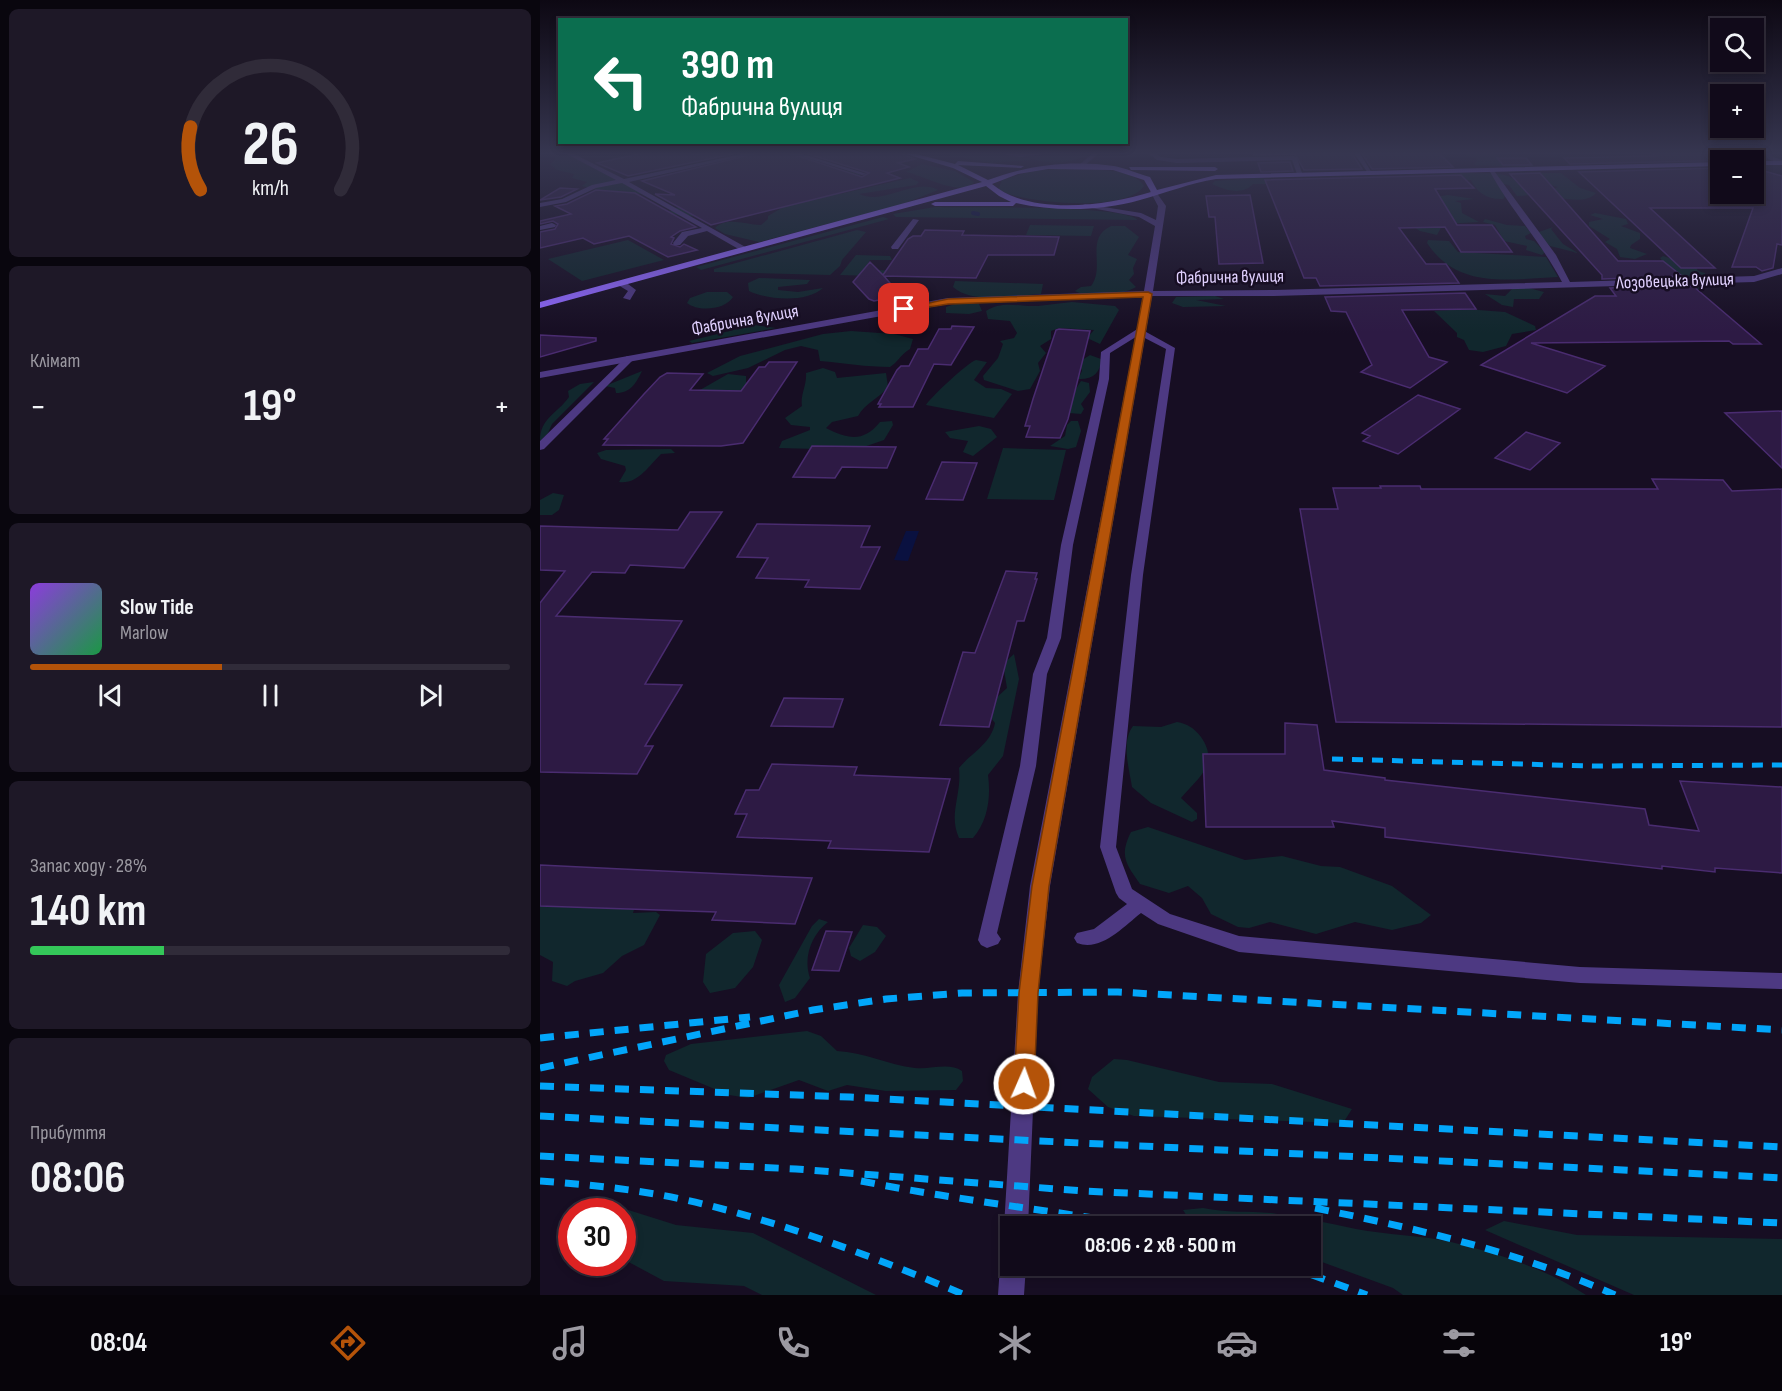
<!DOCTYPE html>
<html lang="uk">
<meta charset="utf-8">
<style>
body{margin:0;font-family:"Sofia Sans Condensed",sans-serif;background:#1e1827;color:#f1f3f6;height:100vh;display:flex;flex-direction:column;font-size:22px;white-space:nowrap}
*{box-sizing:border-box;margin:0}
p{font-size:20px;color:#9c9aa2}
.icon{flex:none;width:33px;height:33px;fill:none;stroke:currentColor;stroke-width:2;stroke-linecap:round;stroke-linejoin:round}
.map{position:relative;flex:1;overflow:hidden}
.details{display:flex;flex-direction:column;gap:9px;padding:9px;background:#09060e;width:540px}
.details>*{flex:none}
.banner{position:absolute;left:18px;top:18px;width:570px;height:126px;border-radius:0px;box-shadow:0 3px 9px #0003,0 0 0 2px #302b39;background:#0b6e4f;color:#fff;overflow:hidden}
.buttons{position:absolute;left:1170px;top:18px;display:grid;gap:12px}
.buttons a{display:grid;place-items:center;width:54px;height:54px;border-radius:0px;background:#110a1a;box-shadow:0 3px 9px #0003,0 0 0 2px #302b39;font-size:30px}
.speed{position:absolute;left:18px;top:1198px;display:flex;gap:12px;font-size:30px;font-weight:700;text-align:center}
.speed>*{display:grid;place-content:center;width:78px;height:78px;border-radius:50%;background:#110a1a;box-shadow:0 3px 9px #0003,0 0 0 2px #302b39;line-height:1}
.speed .limit{border:9px solid #d22;background:#fff;color:#111}
.pin{position:absolute;display:grid;place-items:center;width:51px;height:51px;color:#fff;margin:-26px;border-radius:12px;box-shadow:0 3px 9px #0006}
.me{position:absolute;width:66px;margin:-33px;rotate:2deg;stroke-linejoin:round;filter:drop-shadow(0 0 4px #0008)}
.turn{display:flex;align-items:center;gap:21px;height:126px;padding:0 24px;font-size:27px}
.turn .icon{width:78px;height:78px;stroke-width:2.5}
.turn b{display:block;font-size:42px;line-height:51px}
.big{font-size:45px;font-weight:700;line-height:1.1}
.details .card{flex:1;display:flex;flex-direction:column;justify-content:center;gap:9px;min-width:0;padding:0 21px;border-radius:9px;background:#1e1827}
.details .dial{align-items:center;gap:0}
.dial svg{height:156px;overflow:visible;fill:none;stroke:#302b39;stroke-width:7;stroke-linecap:round;text-anchor:middle}
.dial text{fill:#f1f3f6;stroke:none}
.song{display:flex;align-items:center;gap:18px}
.cover{width:72px;height:72px;border-radius:9px;background:linear-gradient(135deg,hsl(270 70% 55%),hsl(140 70% 35%))}
.played{height:6px;border-radius:3px;background:linear-gradient(90deg,#b45309 40%,#302b39 40%)}
.keys{display:flex;justify-content:space-around;direction:ltr}
.heat{display:flex;justify-content:space-between;align-items:center;font-size:33px;direction:ltr}
.charge{height:9px;border-radius:4px;background:linear-gradient(90deg,#34c759 28%,#302b39 0)}
.trip{position:absolute;left:460px;top:1216px;width:321px;height:60px;border-radius:0px;background:#110a1a;box-shadow:0 3px 9px #0003,0 0 0 2px #302b39;font-weight:700;line-height:60px;text-align:center}
.tabs{display:flex;height:96px;justify-content:space-around;align-items:center;background:#07040a;color:#9c9aa2}
.tabs .icon{width:42px;height:42px}
.tabs .on{color:#b45309}
.tabs b{font-size:27px;color:#f1f3f6}
main{display:flex;flex:1;min-height:0}
.map>svg:first-child{display:block}
</style>
<main>
<section class="details">
<div class="card dial"><svg viewBox="0 0 100 80">
<path d="M14 69A42 42 0 1 1 86 69"/>
<path d="M14 69A42 42 0 0 1 9 37" stroke="#b45309"/>
<text x="50" y="56" font-size="32" font-weight="700">26</text>
<text x="50" y="72" font-size="11">km/h</text>
</svg></div>
<div class="card"><p>Клімат</p>
<div class="heat"><a>−</a><b class="big">19°</b><a>+</a></div>
</div>
<div class="card">
<div class="song"><i class="cover"></i><div><b>Slow Tide</b><p>Marlow</p></div></div>
<div class="played"></div>
<div class="keys"><svg class="icon" aria-label="previous" viewBox="0 0 24 24"><path d="M18 5L8 12l10 7zM5 5v14"/></svg><svg class="icon" aria-label="pause" viewBox="0 0 24 24"><path d="M8 5v14M16 5v14"/></svg><svg class="icon" aria-label="next" viewBox="0 0 24 24"><path d="M6 5l10 7-10 7zM19 5v14"/></svg></div>
</div>
<div class="card"><p>Запас ходу · 28%</p><b class="big">140 km</b><div class="charge"></div></div>
<div class="card"><p>Прибуття</p><b class="big">08:06</b></div>
</section>
<div class="map">
<svg width="1242" height="1295" viewBox="0 0 1242 1295">
<rect width="100%" height="100%" fill="#170e23"/>
<path fill="#11272d" d="M206,152C231,150 261,150 283,165L280,169L295,168L320,174V177L290,192L300,194L370,178L379,182L376,185L319,194C346,206 373,177 398,190L363,204L219,242L185,234L175,228C187,216 206,225 221,225L228,219V216L245,206L144,217L128,212L157,198L213,154Z
M392,152H451L486,158L524,152H556C530,163 518,166 488,158L491,160L451,163Z
M913,152L967,153L969,154H958L960,160L987,167L934,165L938,159Z
M29,155L104,194L66,193L42,186L47,182L32,178L34,174L17,170L10,164L15,160V156Z
M382,164L415,171L434,182C421,198 383,175 366,172Z
M521,169C542,170 593,166 604,186C587,213 486,203 461,191L459,188L462,180L495,170Z
M926,173C956,174 971,169 992,195L977,196L969,185L964,184L967,194L963,199C948,200 937,193 931,180L915,181L887,178L886,175Z
M995,173H1021L1040,188L1056,193C1048,202 1033,200 1021,198L1013,189L1018,187L1010,185Z
M715,178L750,180L732,184H713C702,196 685,190 672,184L675,181Z
M908,195L934,199L915,201L921,203L922,213L939,222L903,224L897,235L880,231L871,225L895,197Z
M395,207C427,208 583,204 598,220L356,217L353,214Z
M1055,213L1086,219L1088,224L1081,226L1100,233V239L1091,245L1090,248L1107,254L1095,259L1080,257L1077,249L1065,242L1070,239L1049,226V222L1063,219L1050,215Z
M343,217L349,219L161,270L156,267Z
M945,219L967,225L985,226L991,233L985,236L986,239L994,241L1005,252L1002,255L986,250L987,246L964,241L955,225L943,222Z
M490,225L554,226L551,236L486,235Z
M571,226H585L599,237L588,255L597,259L593,268L594,274L589,280L596,287C583,295 549,299 535,291L541,287L551,286C566,266 544,239 571,226Z
M1013,227L1011,229L1023,244L1038,253L1010,246L999,235V232Z
M317,230L326,232L302,260L300,266L290,275L174,272V269Z
M88,240L124,260L42,281L8,259Z
M888,240L909,241L918,252L1006,257L1018,277C969,279 918,290 887,243Z
M316,255L350,256L352,260H330L324,270L404,271L400,278L300,275Z
M1123,256L1156,267L1158,271L1165,273L1166,285L1154,295L1091,290L1097,285L1136,284L1140,281L1120,258Z
M219,278L270,280L267,284L238,287V290L258,292L283,288C267,303 228,300 209,291L208,283Z
M415,281L503,284L501,294C476,295 433,305 413,287Z
M985,287L1004,292L999,299H974L973,307L962,305L945,294L965,296L972,289Z
M167,292H187L193,297C185,310 158,312 147,303L150,298Z
M675,296L684,299L656,300L686,306L643,307L632,303L636,297Z
M532,302L575,306L579,310L560,344L547,338L554,330L519,328L511,331V339L500,346L506,353L498,363L500,371L490,389L478,391L444,380L443,376L458,358L463,344L460,341L474,338L477,333L470,321L448,319L446,311C463,300 478,307 498,306C509,305 520,303 532,302Z
M415,304H439L442,311L429,314L406,313V307Z
M925,309L965,312L995,326L996,330L972,334L966,346L943,352L929,350L924,340L917,337V333L894,311Z
M214,325L236,328L152,343L149,341Z
M311,331L354,334L373,339L370,349C360,355 358,362 350,367C327,367 303,363 280,361L278,350L261,346L245,350L208,368L173,376L167,373L200,356L283,334Z
M550,355L561,359C561,373 552,380 538,379L542,371L539,362Z
M436,360L447,362L434,380L446,388L461,389L472,394L454,418L386,405C388,400 428,362 436,360Z
M283,368L295,372L297,378L346,373L348,387C340,398 325,403 318,416L292,422L286,428C308,439 323,443 340,422L352,421L353,425L344,440L315,450L239,448L242,441L270,430V427L251,425L245,418L262,406C260,395 267,385 266,373Z
M102,371C96,383 91,393 76,393L75,388L65,386Z
M188,374L206,376V382L211,387L202,391L165,398L160,390Z
M541,381L549,383L550,392L541,404L544,409L541,414L529,413L534,392Z
M54,382L12,424L8,433L0,441C0,418 17,414 29,397L28,391L40,384Z
M531,421H538L541,431L536,447L528,449L510,446L525,436L527,425Z
M439,426L451,429L457,437L433,456L423,452L428,441L410,438L405,432Z
M463,448L526,450L514,500L447,499Z
M131,449L135,453L121,454C109,466 97,485 79,482L86,470L85,466L61,459L57,453L66,450Z
M13,493L24,495L19,510L12,515H0V500Z
M474,654L479,679L463,756L448,775C451,797 448,821 433,838H419C408,814 422,795 419,768C431,753 451,744 455,723L444,709L467,688L463,664Z
M637,722C648,724 654,728 661,737C680,764 658,778 641,798L657,813V819L652,822L611,803L592,787C589,768 581,742 593,726L621,727Z
M608,827L705,860L742,856L781,866L800,867L852,886L891,915L881,923L852,930L815,922L776,934L730,922L709,928L698,927L671,914L662,898L648,886L629,893L600,884C586,864 579,856 591,832Z
M98,896L93,913L116,912L120,915L104,945L82,956L63,973L35,981L27,986L12,981L13,962L0,955V903L18,907L44,901Z
M279,919L288,922C271,935 263,958 270,978L255,998L245,1002L239,985L272,926Z
M323,925L337,927L346,936L335,952L320,961L311,956L309,948Z
M215,931L222,940L213,967L195,988L170,993L163,982L166,954L193,933Z
M267,1031L281,1036L297,1051C324,1052 348,1065 375,1068C390,1070 409,1062 422,1071L423,1081L416,1090L346,1091L307,1085L288,1091L259,1080L208,1098L189,1095L129,1070L124,1061L126,1055L151,1044Z
M574,1059L587,1060L679,1082L732,1084L812,1109L803,1123L594,1116L568,1107L548,1089L552,1077Z
M82,1208L136,1225L213,1233L336,1295H222L204,1286L124,1281L83,1259L82,1212H63Z
M663,1208C686,1213 708,1211 731,1213C760,1217 788,1223 816,1229C847,1235 880,1235 911,1242C958,1253 1006,1269 1046,1295H863L853,1288L771,1258V1227H654L643,1210Z
M964,1221L1037,1235L1242,1239V1295H1094L945,1230Z"/>
<path fill="#0a1140" d="M366,531H379L368,561L354,560Z"/>
<g fill="none" stroke-linecap="round" stroke-linejoin="round">
<path stroke="#0a1140" stroke-width="4" d="M433,213L438,214"/>
</g>
<path fill="#2d1a44" stroke="#4a2c70" stroke-width="1.5" d="M108,152H145L154,155L170,152H202L88,176L57,163Z
M222,152H246L322,177L329,173L262,152H357L375,159L358,163L369,167L347,173L360,178L171,225L115,194L135,195L102,181Z
M713,152H811L822,169L764,170L755,154L714,155Z
M821,152H898L913,167L832,169Z
M1110,152H1185L1201,160L1030,164L1024,158L1116,156Z
M957,158H986L992,165H963Z
M750,162L753,171L721,172L718,163Z
M1180,168V194H1214V168L1242,176V245L1237,244L1233,268L1222,271L1216,267H1192L1213,208H1110L1175,268H1141L1039,172Z
M1000,173L1078,261H1123L1142,276L1062,279V275L970,174Z
M921,175L934,188L895,189L917,225H952L972,252H921L905,227L859,228L886,264H906L919,283L780,286L776,278H764L725,180Z
M20,188L37,189L21,197L0,200Z
M56,190L95,193L156,227L140,231L131,237L134,238L131,244L140,247L144,244L157,250L128,257L89,236L54,244L43,238L0,248V232L15,229L18,224L13,221L0,224V221L31,214L15,206L27,204Z
M710,195L723,263L679,264L675,217H669L666,196Z
M385,230L424,231L422,235L519,237L514,255H448L436,278L344,276L361,296L334,301L329,299L313,282L330,262L343,275L368,239L373,236H381Z
M1153,286L1221,344H1193L1189,341L991,343L1065,366L1027,393L941,365L1055,296H1076L1070,288Z
M925,293L936,309L862,310L889,357L907,362L870,388L821,372L832,365L806,312L791,311L785,297Z
M412,326L434,327L411,365L394,364L373,407H339L341,404H338L357,370L361,366H369L378,349H388L399,329H411Z
M519,329L550,331L528,419L520,438L486,437L490,426H485L493,399L516,330Z
M0,335L56,338V341L0,357Z
M229,362H257L203,443L181,446L63,445L68,439H64L104,394L120,377L127,373L163,374L150,390L201,391L219,367H225Z
M878,395L920,409L858,454L823,441L830,436L822,433Z
M1242,411V468L1185,413Z
M986,432L1020,443L990,470L955,458Z
M272,446L356,447L347,468L302,467L295,478L253,477Z
M402,462L437,463L423,500L386,499Z
M1112,479L1183,480L1192,491L1242,489V727L796,722L760,509H798L793,488H841L840,486H880L881,489H1118Z
M150,512H182L144,568L90,565L85,573L52,572L16,616L142,621L105,684L142,685L105,746H113L97,774L0,772V603L25,571L0,570V526L138,530Z
M217,524L330,526L321,547H340L320,589L265,587L269,580L216,578L228,558L197,557Z
M466,571L497,573L495,579H497L484,621H477L449,727L400,725L423,652L435,653Z
M244,698L303,699L293,727L231,726Z
M745,723L777,725L784,770L845,778V780L1105,809L1109,825L1159,831L1140,781L1242,787V873L1175,868V872L1122,866V869L845,837V828L792,821L794,827H666L663,754H745Z
M232,764L317,767L314,775L410,779L389,852L288,848L291,841L197,837L207,814H195L206,790H219Z
M0,865L123,871L272,878L255,924L172,920L176,912L0,906Z
M286,931L312,932L299,971L272,970Z"/>
<g fill="none" stroke-linecap="round" stroke-linejoin="round">
<path fill="#4d3982" fill-rule="evenodd" d="M23,152H30L84,179L211,152H220L89,182L209,249L202,251L167,231L148,236L140,245H134L133,243L142,232L162,228L82,183L56,188L26,202L0,207V203L22,199L52,185L76,180Z
M248,152H256L327,174L322,175Z
M450,152H521L480,157Z
M607,152H613L621,157L637,159L754,156L757,158L762,173L757,174L752,160L637,163L617,160Z
M813,152H819L832,173H828Z
M373,219L379,220L358,249H352L351,247Z
M12,223L16,225L15,227L0,230V226Z
M78,281H84L96,290L90,300L83,298L88,291L78,285Z
M599,328L635,348L603,575L576,847L592,889L630,914L699,936L1040,967L1242,973V989L1040,983L699,952L618,924L601,913C583,927 561,952 537,943L534,938L537,933L554,929L587,904L579,898L576,893L560,847L591,575L626,349L599,335L570,353L569,379L533,545L521,638L507,674L496,766L457,933L461,939L458,944L447,948L441,945L438,940L480,766L493,674L507,638L521,545L559,379L561,352Z
M87,356L95,358L4,449L0,450V441Z"/>
<path fill="#4d3982" fill-rule="evenodd" d="M554,152H560L542,168H538V166Z
M1226,152H1232L1233,157L1242,160V164L1228,159Z
M952,168L1016,255L1030,282L1214,276L1242,268V274L1214,282L734,296H612L510,886L498,993L488,1227H471V1237L467,1236L464,1227L478,993L490,886L603,297L408,304L0,378V372L408,298L604,291L615,226L599,217L541,206L545,204L601,213L616,220L618,206L610,191L614,189L626,206L613,291L734,290L1022,282C1001,242 970,209 949,170Z
M471,1254V1266H486L484,1295H458L460,1266L464,1257Z"/>
<path fill="#9068fe" fill-rule="evenodd" d="M359,152H368L415,164L418,161L484,166L481,168L418,165L448,180C487,165 532,160 574,166C586,168 598,174 610,177L617,190L676,175L1180,162V166L676,179C650,183 626,193 600,200C561,211 516,212 476,203L473,206H395L391,204L395,202H471L459,196L446,186L0,308V302L442,182L413,168ZM508,169L573,170L604,180L611,192C567,206 490,216 452,184L478,174Z
M1214,161H1242V165H1214Z
M589,167H675L678,169L675,171L591,170Z"/>
<path stroke="#02a6fa" stroke-width="5" stroke-dasharray="11 9" stroke-linecap="butt" d="M792,759L1053,766L1242,765"/>
<path stroke="#02a6fa" stroke-width="7" stroke-dasharray="14 11" stroke-linecap="butt" d="M0,1038L210,1017
M0,1068L273,1010L346,999L422,993L578,992L1242,1030
M0,1086L310,1097L1242,1147
M0,1116L1242,1178
M0,1156L256,1169L543,1191L1242,1223
M0,1181C56,1185 112,1191 167,1205C256,1227 341,1260 425,1295
M321,1181C417,1200 514,1211 611,1227
M775,1208C878,1229 979,1252 1075,1295
M748,1266L827,1295"/>
</g>
<linearGradient id="sky" x2="0" y2="1"><stop stop-color="#0d0813"/><stop offset="0.46" stop-color="#363650"/><stop offset="1" stop-color="#363650" stop-opacity="0"/></linearGradient>
<rect width="1242" height="333" fill="url(#sky)"/>
<path fill="#b45309" stroke="#753606" stroke-width="1.5" d="M608,292L612,294L509,886L498,993L494,1084L491,1091L484,1093L477,1091L474,1084L479,993L492,886L603,297L408,304L364,311L360,309L408,299Z"/>
<g text-anchor="middle" dominant-baseline="central" stroke-width="5" stroke-linejoin="round" paint-order="stroke">
<g font-size="18" fill="#e1d1ff" stroke="#170e23">
<text transform="translate(690 277) rotate(-1)">Фабрична вулиця</text>
<text transform="translate(1135 281) rotate(-2)">Лозовецька вулиця</text>
<text transform="translate(205 320) rotate(-10)">Фабрична вулиця</text>
</g>
</g>
</svg>
<div class="buttons">
<a><svg class="icon" aria-label="search" viewBox="0 0 24 24"><circle cx="10" cy="10" r="6"/><path d="M15 15l6 6"/></svg></a>
<a>+</a>
<a>−</a>
</div>
<div class="speed"><div class="limit">30</div></div>
<div class="pin" style="left:364px;top:309px;background:#d93025"><svg class="icon" aria-label="arrive" viewBox="0 0 24 24"><path d="M6 21V4h12l-3 4 3 4H6"/></svg></div>
<svg class="me" style="left:484px;top:1084px" viewBox="-20 -20 40 40"><circle r="17" fill="#b45309" stroke="#fff" stroke-width="3"/><path d="M0-11L8 9 0 5-8 9z" fill="#fff"/></svg>
<div class="trip">08:06 · 2 хв · 500 m</div>
<div class="banner">
<div class="turn"><svg class="icon" aria-label="left" viewBox="0 0 24 24"><path d="M17 20v-9H6M10 6l-5 5 5 5"/></svg><div><b>390 m</b>Фабрична вулиця</div></div>
</div>
</div>
</main>
<nav class="tabs">
<b>08:04</b>
<svg class="icon on" aria-label="directions" viewBox="0 0 24 24"><path d="M12 3l9 9-9 9-9-9zM9 14v-3h6M13 9l2 2-2 2"/></svg>
<svg class="icon" aria-label="music" viewBox="0 0 24 24"><path d="M9 18V5l10-2v13"/><circle cx="6" cy="18" r="3"/><circle cx="16" cy="16" r="3"/></svg>
<svg class="icon" aria-label="phone" viewBox="0 0 24 24"><path d="M5 4h4l2 5-3 2q2 4 5 5l2-3 5 2v4C11 20 4 13 5 4z"/></svg>
<svg class="icon" aria-label="climate" viewBox="0 0 24 24"><path d="M12 3v18M4 7l16 10M4 17L20 7"/></svg>
<svg class="icon" aria-label="car" viewBox="0 0 24 24"><path d="M5 17H2v-5l4-1 3-4h7l3 4 3 1v5h-3M9 17h6M6 11h13"/><circle cx="7" cy="17" r="2"/><circle cx="17" cy="17" r="2"/></svg>
<svg class="icon" aria-label="filters" viewBox="0 0 24 24"><path d="M4 7h16M4 17h16"/><circle cx="9" cy="7" r="2"/><circle cx="15" cy="17" r="2"/></svg>
<b>19°</b>
</nav>
